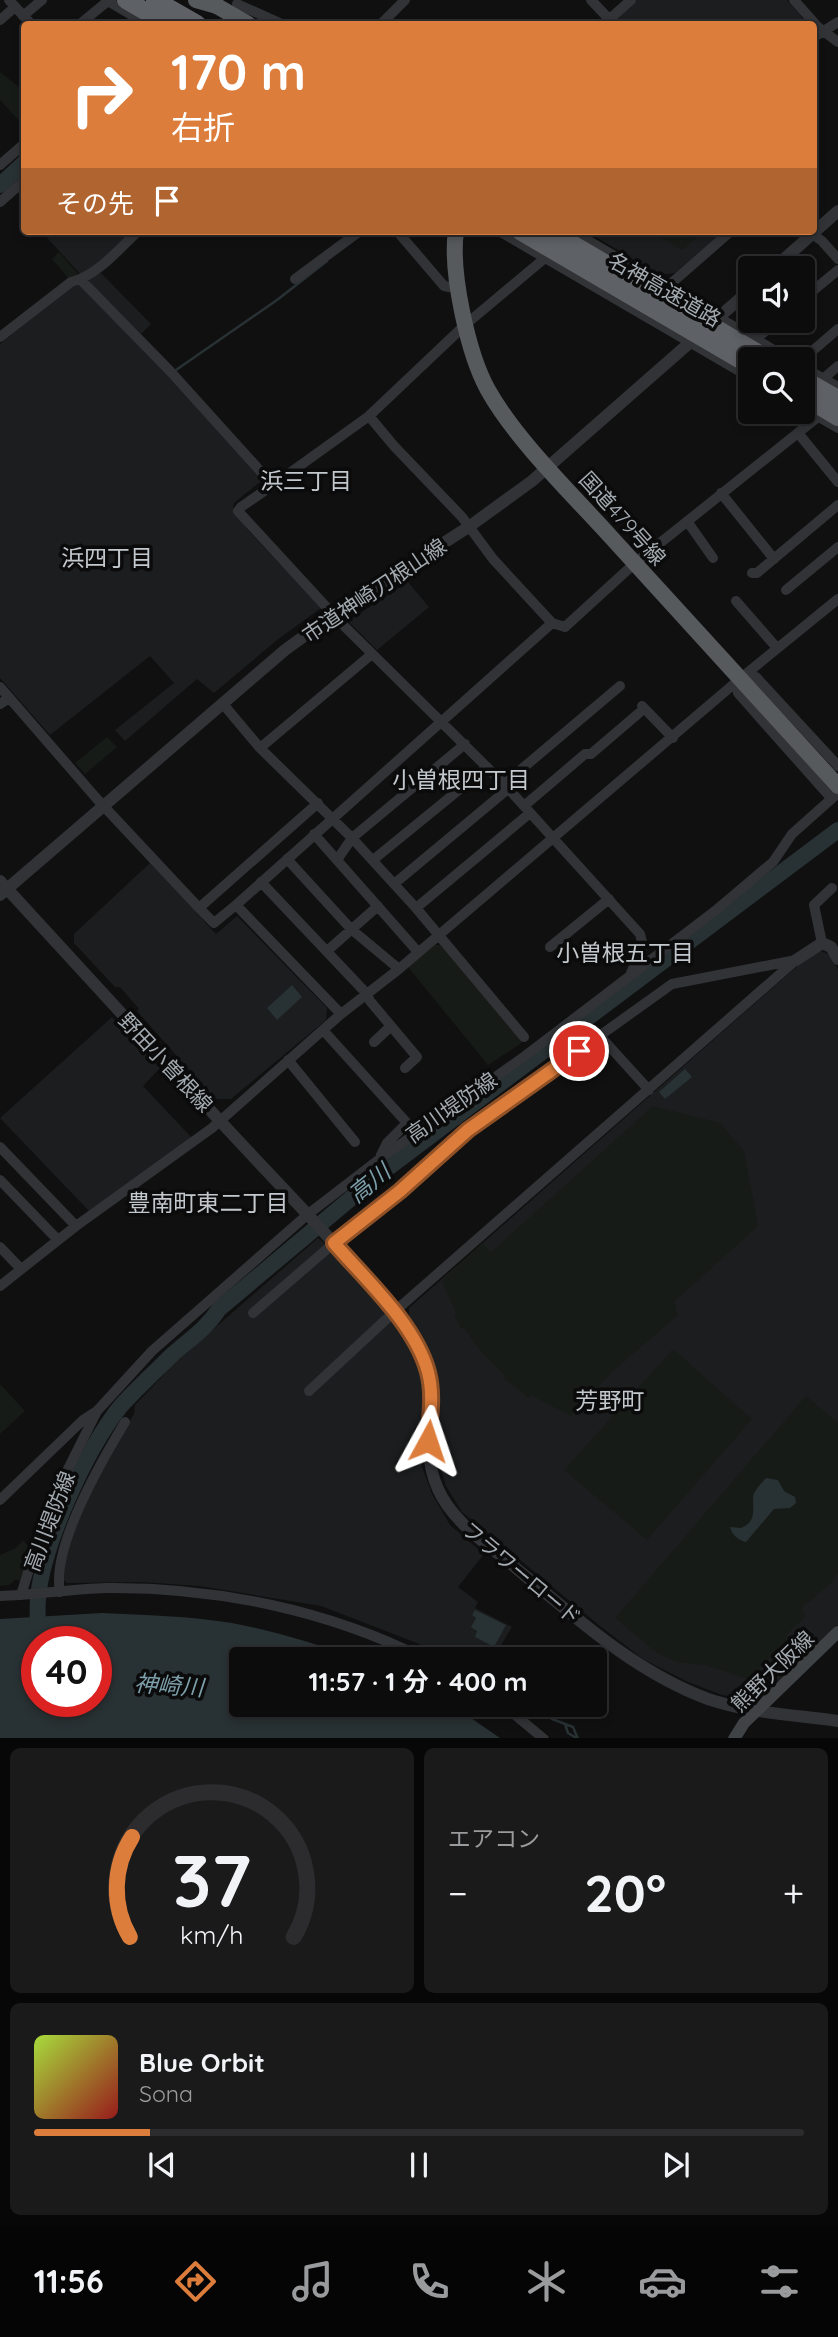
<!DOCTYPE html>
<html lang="ja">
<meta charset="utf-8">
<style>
body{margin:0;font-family:Quicksand,"Noto Sans JP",sans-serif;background:#1a1a1b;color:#f1f3f6;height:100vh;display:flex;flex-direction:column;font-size:26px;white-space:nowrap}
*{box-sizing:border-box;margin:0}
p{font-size:23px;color:#9a9b9d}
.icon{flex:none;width:38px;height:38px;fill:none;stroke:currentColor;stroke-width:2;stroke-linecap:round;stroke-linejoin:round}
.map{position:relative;height:1738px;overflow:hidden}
.sheet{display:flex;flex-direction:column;gap:10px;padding:10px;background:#070707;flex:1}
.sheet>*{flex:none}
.top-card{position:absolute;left:21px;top:21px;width:796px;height:214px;border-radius:7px;box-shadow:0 4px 10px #0003,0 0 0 2px #2c2c2e;background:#dd7d3c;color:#fff;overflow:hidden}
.buttons{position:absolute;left:738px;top:256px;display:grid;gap:14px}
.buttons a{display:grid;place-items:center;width:77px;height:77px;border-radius:7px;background:#0c0c0d;box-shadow:0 4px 10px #0003,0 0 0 2px #2c2c2e;font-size:35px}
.speed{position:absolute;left:21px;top:1626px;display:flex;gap:14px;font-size:35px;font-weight:700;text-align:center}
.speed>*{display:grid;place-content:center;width:91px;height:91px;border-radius:50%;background:#0c0c0d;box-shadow:0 4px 10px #0003,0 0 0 2px #2c2c2e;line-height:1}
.speed .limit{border:10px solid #d22;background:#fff;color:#111}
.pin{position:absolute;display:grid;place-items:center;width:60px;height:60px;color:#fff;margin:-30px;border:4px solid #fff;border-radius:50%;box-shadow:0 2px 7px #0007}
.me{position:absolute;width:77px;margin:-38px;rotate:5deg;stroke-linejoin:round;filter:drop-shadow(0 0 5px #0008)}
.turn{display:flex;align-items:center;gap:24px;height:147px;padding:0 35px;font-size:32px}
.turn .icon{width:91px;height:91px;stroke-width:2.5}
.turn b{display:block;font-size:49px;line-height:60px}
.then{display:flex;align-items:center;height:66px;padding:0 35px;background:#0003;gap:14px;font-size:26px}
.big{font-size:52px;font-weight:700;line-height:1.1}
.sheet .widget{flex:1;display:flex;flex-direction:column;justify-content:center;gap:10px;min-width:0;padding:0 24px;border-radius:10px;background:#1a1a1b}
.sheet .dial{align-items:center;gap:0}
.dial svg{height:182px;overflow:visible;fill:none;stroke:#2c2c2e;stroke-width:7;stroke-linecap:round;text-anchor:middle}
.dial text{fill:#f1f3f6;stroke:none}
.song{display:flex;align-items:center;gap:21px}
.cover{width:84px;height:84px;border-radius:10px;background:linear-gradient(135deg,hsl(80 70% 55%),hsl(0 70% 35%))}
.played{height:7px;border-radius:4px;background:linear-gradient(90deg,#dd7d3c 15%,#2c2c2e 15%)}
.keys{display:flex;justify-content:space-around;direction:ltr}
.heat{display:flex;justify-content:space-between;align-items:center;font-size:38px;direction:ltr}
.sheet .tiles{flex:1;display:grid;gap:10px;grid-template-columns:1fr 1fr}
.widget:last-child{grid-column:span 2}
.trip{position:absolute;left:229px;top:1647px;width:378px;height:70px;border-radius:7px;background:#0c0c0d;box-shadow:0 4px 10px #0003,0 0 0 2px #2c2c2e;font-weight:700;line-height:70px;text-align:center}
.menu{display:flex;height:112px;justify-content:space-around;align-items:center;background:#050505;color:#9a9b9d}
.menu .icon{width:49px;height:49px}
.menu .on{color:#dd7d3c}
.menu b{font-size:32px;color:#f1f3f6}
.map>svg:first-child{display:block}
</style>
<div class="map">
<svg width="838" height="1739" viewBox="0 0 838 1739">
<rect width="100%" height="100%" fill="#101011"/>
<path fill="#1c1d1e" d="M636,0H787L808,24H610Z
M41,231H128L132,235L108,256L81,275Z
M586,231H724L675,273L660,275Z
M99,271L151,324L141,334L89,282V279Z
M74,285H81L167,374L262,476L261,481L234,503L233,508L248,530L321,608L277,640L214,693L197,679L125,741L115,730L174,683L150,656L50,735L0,678V344Z
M408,582L429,607L377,650L348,621Z
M150,863L216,934L237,916L327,1008L326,1020L231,1099H215L137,1011L139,1009L120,987H115L74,943V934Z
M818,950L830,955L838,969V1625L760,1702L722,1695L688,1682L643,1659L600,1626L462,1512L446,1486L439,1463L437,1441L440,1399L436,1371L424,1339L409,1317V1308L811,954Z
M112,1017L160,1068L143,1086L192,1138L89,1211L0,1118Z
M318,1238L334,1251L387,1312L411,1346L420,1375L424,1398L420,1439L422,1467L432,1494L450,1525L484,1554L458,1587L478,1602L475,1608L512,1627L493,1659H450L417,1643L321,1606L200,1586L141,1582L67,1583L62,1579L69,1543L86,1499L108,1457L134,1414L135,1405L178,1360Z"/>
<path fill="#171b17" d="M0,72L24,91V126L0,100Z
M648,231H703L683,250Z
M59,252L78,274L69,279L52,259Z
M107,737L117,747L85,774L75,763Z
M435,945H441L522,1042L520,1044L488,1065L408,967Z
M653,1106L720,1123L744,1151L758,1226L675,1301L676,1311L679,1314L611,1373L571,1416L531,1395L529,1398L504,1379L505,1376L482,1353L464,1328L461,1329L454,1315L456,1313L442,1281L482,1243L491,1252Z
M673,1349L752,1419L647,1540L564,1470Z
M0,1384L25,1411L0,1434Z
M806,1396L838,1423V1572L833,1581L801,1609L806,1616L786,1635L785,1644L748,1679L705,1665L676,1662L657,1653L615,1618Z
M23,1540L31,1549L20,1581L16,1579L9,1585L0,1586V1555L16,1548Z"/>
<path fill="#283133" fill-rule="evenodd" d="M292,985L302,997L277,1020L267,1008Z
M685,1069L692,1077L665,1099L659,1092Z
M766,1478L778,1480L784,1491L795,1497L796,1503L790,1508L774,1509L746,1542C738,1540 732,1535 730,1527L741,1528C756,1522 753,1511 753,1499C753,1491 761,1484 766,1478Z
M475,1610L506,1625L494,1647L475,1637L477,1631L471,1627L476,1618L472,1615Z
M102,1613C146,1615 189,1616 232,1623C274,1631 317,1644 357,1659H242V1704L452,1705L500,1738H0V1619ZM37,1642H96V1701H37Z"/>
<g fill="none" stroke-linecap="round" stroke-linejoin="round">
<path stroke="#283133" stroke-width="2.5" d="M176,370L277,300L327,261
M540,1708L552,1719L573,1727L578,1739
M565,1724L568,1733L578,1739"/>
<path stroke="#283133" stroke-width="16" d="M0,185L24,163
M38,1642C38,1627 37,1613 38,1598C43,1544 86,1450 120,1407C136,1389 156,1371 173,1354C190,1339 207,1328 219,1309L380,1174L838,830"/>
<path stroke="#313336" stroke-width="10" d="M9,0L31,24
M106,0L135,17
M591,0L609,19
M794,0L818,27L838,42
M237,4L282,24
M23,16L42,0
M0,20L15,7
M80,24L108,1
M381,24L405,0
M604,24L631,0
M814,37L838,22
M0,165L24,144
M0,202L24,181
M397,231L444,286L459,289
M499,231L751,378
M572,231L789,359
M808,231L822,241L838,259
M295,279L360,231
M81,280L170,371L273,485L241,507L238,511L341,623L504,784L640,934L643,946L631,973
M667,287L731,231
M803,299L838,270
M0,337L71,282C97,276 119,249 138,231
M756,339L778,320
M803,359L838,329
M803,367L838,387
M823,379L838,366
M803,408L838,428
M369,416L394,446L462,517L493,559L552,623
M798,433L838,482
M273,485L369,416L465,325L545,258
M721,493L774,559
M687,521L713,558
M752,573H757L838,505
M786,590L838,547
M736,601L777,648
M0,687L97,799L199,908L214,923L236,905L341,1014
M0,704L9,698
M223,704L260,748L352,838L416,908L524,1037
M642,706L673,738
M260,748L372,654
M504,784L620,686
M831,798L738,693L741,678L756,677L838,766
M524,806L585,754H591L639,713
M314,834L418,952
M287,859L351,929L399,969
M337,860L352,838L465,744
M373,860L487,767
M261,882L367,994L370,1001L417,1057L405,1068
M394,884L508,789
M236,905L552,623L565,627L635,563L829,408
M199,908L318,803
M416,908L530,813
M822,943L814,905L832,888
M550,947L609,899
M327,951L378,906
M323,1030L407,1123L387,1143L381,1155
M599,1035L649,1090
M374,1042L391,1026
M288,1060L355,1142
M0,1147L76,1226
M0,1180L58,1240
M0,1247L21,1269
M0,1286L76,1226L212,1128L341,1014L399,969L741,678L838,599
M253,1313L334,1243L400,1191L468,1130L672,984L796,960
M309,1391L394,1312L796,960
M0,1500L83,1420L97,1411
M60,1592C51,1547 102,1460 125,1422
M21,1595L39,1537L58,1489L97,1411L152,1351L307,1215L381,1158L525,1056L715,911L773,862L792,834L838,793
M0,1596C35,1595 71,1589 106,1588C216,1587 328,1610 425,1659
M502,1704L544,1739"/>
<path stroke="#313336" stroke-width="12" d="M774,268L838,211
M0,881C74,961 147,1042 221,1122C279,1185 340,1246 394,1313C415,1339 433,1367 431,1403C430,1433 425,1461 438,1489C453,1523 489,1545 517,1569C576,1618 635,1672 708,1699C749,1713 796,1715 838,1721
M0,895L285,650L343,608L470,526L532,481L751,289
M796,960L822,943L831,947L838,959"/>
<path stroke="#404345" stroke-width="12" d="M734,1739L744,1723L838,1632"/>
<path stroke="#565a5d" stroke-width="16" d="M196,0L217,6
M456,231C450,272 468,354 488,390C516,440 571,493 610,536C686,619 762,703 838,786"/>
<path stroke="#5e6266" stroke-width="18" d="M803,379L838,399"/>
<path stroke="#565a5d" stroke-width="16" d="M217,6L248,24"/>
<path stroke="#5e6266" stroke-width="18" d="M126,0L167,24
M155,0L197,24
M520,231L751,366
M550,231L768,359
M803,396L838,417"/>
</g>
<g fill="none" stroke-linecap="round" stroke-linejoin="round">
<defs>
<path id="route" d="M428,1441C430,1418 434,1395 428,1372C415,1324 366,1280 334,1243L400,1191L468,1130L579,1051"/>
</defs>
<use href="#route" stroke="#905127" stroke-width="18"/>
<use href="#route" stroke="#dd7d3c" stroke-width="12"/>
</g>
<g text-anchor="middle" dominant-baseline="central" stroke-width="7" stroke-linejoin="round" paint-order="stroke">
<g font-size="21" fill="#a3aab0" stroke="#0b0b0c">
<text transform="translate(665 289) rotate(30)">名神高速道路</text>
<text transform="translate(623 518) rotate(48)">国道479号線</text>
<text transform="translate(374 590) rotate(-34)">市道神崎刀根山線</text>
<text transform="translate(166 1062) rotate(47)">野田小曽根線</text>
<text transform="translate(451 1107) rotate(-35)">高川堤防線</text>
<text transform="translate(49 1521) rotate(-69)">高川堤防線</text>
<text transform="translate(522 1573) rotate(40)">フラワーロード</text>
<text transform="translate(772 1671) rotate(-44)">熊野大阪線</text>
</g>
<g font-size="23" fill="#c3c8cd" stroke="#0b0b0c">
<text x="306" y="480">浜三丁目</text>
<text x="107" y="557">浜四丁目</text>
<text x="461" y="779">小曽根四丁目</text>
<text x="625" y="952">小曽根五丁目</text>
<text x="208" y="1202">豊南町東二丁目</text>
<text x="610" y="1400">芳野町</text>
</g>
<g font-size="23" font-style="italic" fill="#7c9fa9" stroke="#0b0b0c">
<text transform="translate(369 1183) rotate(-39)">高川</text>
<text transform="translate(169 1685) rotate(4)">神崎川</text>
</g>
</g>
</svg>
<div class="buttons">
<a><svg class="icon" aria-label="sound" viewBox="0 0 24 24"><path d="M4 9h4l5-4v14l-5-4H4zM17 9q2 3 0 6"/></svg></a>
<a><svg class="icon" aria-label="search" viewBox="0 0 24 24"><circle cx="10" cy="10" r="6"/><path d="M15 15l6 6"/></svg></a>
</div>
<div class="speed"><div class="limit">40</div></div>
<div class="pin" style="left:579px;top:1051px;background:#d93025"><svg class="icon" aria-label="arrive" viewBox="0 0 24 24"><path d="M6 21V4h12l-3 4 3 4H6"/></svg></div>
<svg class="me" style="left:428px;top:1441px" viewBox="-20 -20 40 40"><path d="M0-17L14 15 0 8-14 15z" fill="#dd7d3c" stroke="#fff" stroke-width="4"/></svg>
<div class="trip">11:57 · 1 分 · 400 m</div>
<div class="top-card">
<div class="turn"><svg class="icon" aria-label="right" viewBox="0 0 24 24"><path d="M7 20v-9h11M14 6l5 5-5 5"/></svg><div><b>170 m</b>右折</div></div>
<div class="then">その先<svg class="icon" aria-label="arrive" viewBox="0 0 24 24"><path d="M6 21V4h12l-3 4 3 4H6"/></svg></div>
</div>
</div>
<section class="sheet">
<div class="tiles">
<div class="widget dial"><svg viewBox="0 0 100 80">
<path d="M14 69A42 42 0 1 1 86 69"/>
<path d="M14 69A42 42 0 0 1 15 25" stroke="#dd7d3c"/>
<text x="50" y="56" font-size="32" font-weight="700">37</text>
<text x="50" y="72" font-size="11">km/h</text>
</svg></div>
<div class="widget"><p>エアコン</p>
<div class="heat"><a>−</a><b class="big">20°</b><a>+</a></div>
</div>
<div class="widget">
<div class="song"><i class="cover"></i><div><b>Blue Orbit</b><p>Sona</p></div></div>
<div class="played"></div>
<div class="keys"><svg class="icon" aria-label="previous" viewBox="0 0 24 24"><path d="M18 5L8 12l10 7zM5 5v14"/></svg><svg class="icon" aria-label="pause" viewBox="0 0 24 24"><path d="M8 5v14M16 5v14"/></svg><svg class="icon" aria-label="next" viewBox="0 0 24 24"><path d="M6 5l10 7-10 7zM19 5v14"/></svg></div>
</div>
</div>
</section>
<nav class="menu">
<b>11:56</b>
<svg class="icon on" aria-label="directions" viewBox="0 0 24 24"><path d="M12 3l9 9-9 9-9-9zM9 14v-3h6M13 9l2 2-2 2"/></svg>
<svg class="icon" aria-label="music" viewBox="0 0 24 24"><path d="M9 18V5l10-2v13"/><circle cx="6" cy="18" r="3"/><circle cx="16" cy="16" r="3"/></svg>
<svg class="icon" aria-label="phone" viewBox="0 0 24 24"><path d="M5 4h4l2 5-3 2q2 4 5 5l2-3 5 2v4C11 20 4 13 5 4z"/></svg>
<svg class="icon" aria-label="climate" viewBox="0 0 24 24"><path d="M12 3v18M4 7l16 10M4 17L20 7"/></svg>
<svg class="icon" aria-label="car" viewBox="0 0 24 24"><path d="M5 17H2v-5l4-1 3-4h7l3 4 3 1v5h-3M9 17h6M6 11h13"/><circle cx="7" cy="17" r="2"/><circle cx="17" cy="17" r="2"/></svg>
<svg class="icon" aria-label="filters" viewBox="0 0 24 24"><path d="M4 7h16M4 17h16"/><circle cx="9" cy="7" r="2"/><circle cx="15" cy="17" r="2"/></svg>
</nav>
